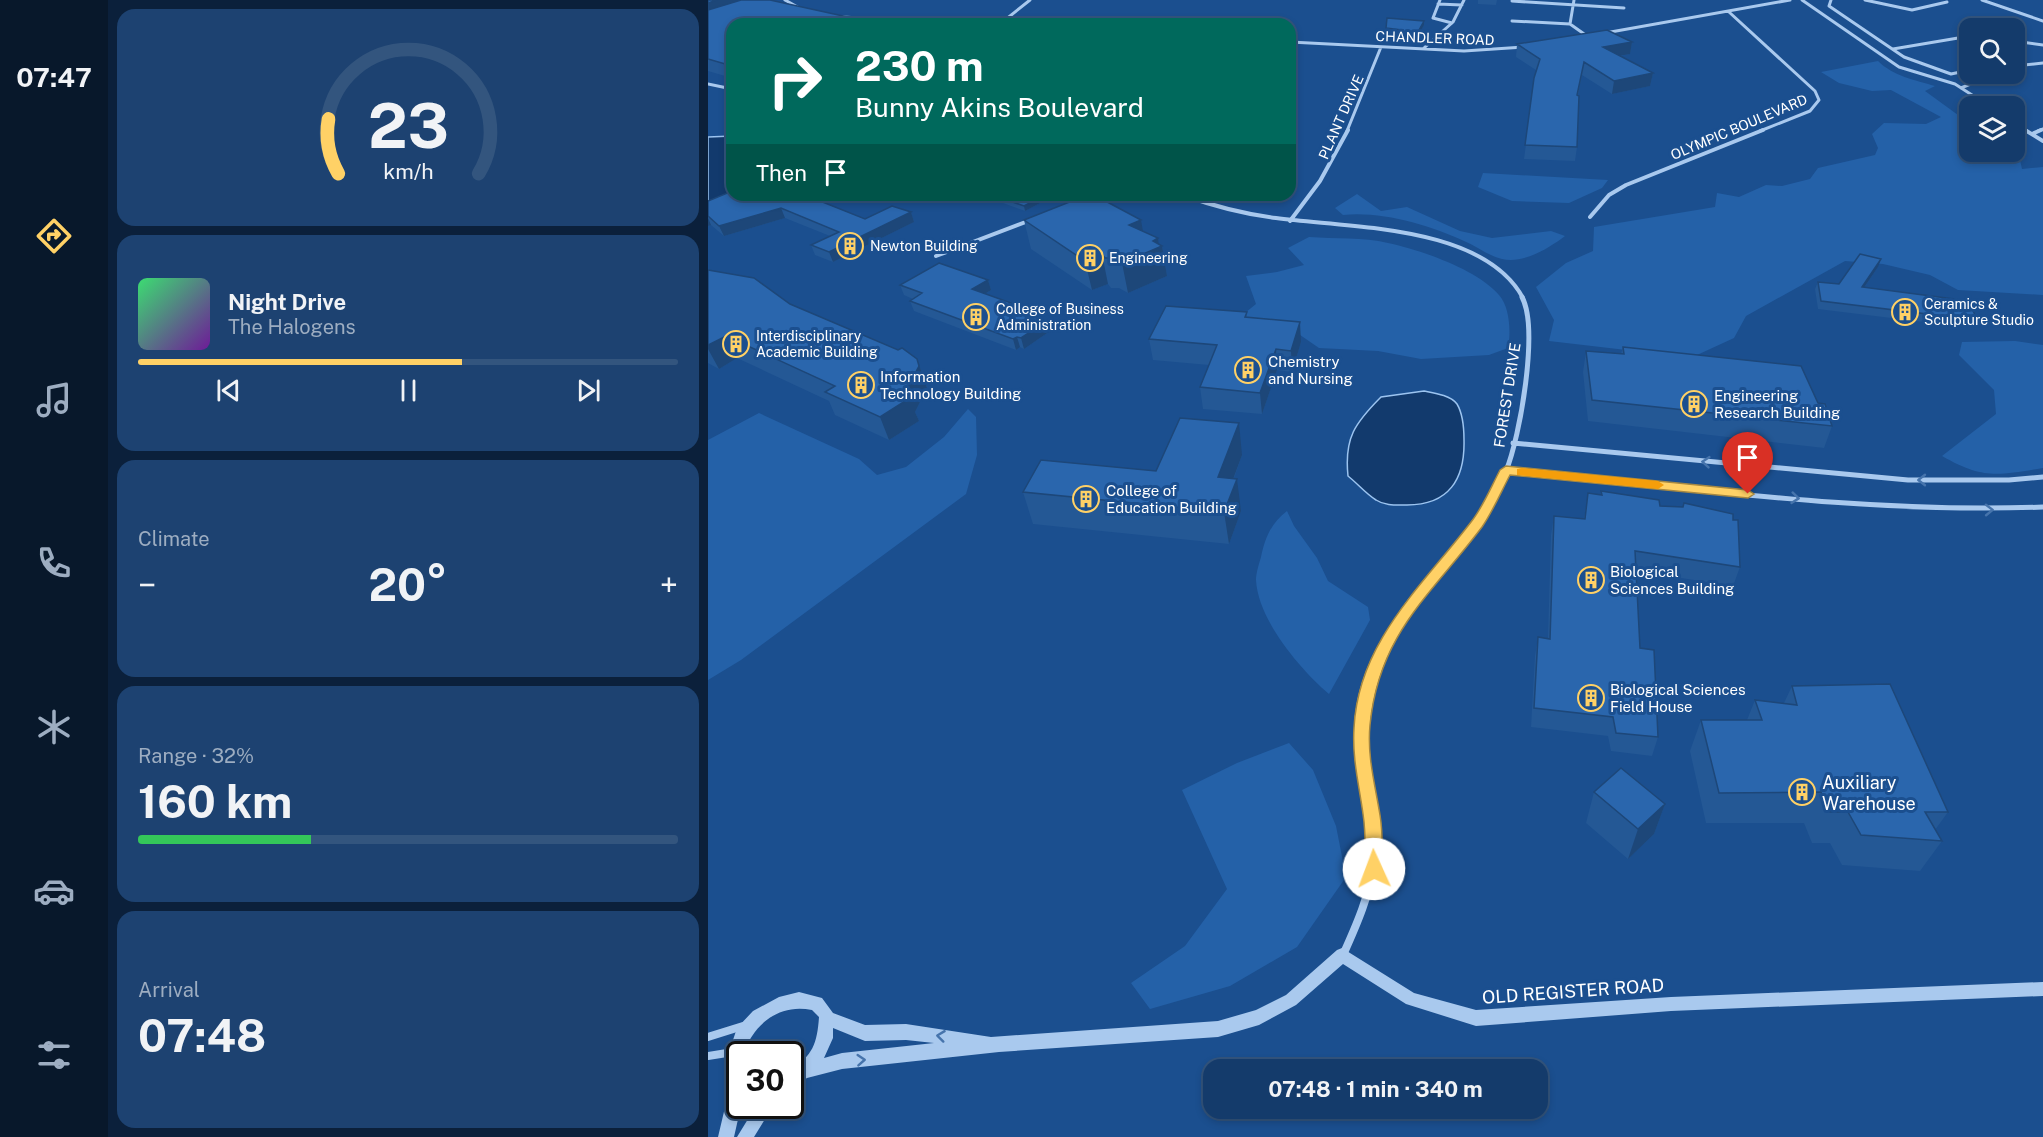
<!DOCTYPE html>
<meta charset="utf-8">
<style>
body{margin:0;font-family:"Public Sans",sans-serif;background:#1d4271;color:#f1f3f6;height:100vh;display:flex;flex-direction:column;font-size:22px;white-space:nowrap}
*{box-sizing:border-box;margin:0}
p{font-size:20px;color:#9dadc1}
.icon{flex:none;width:33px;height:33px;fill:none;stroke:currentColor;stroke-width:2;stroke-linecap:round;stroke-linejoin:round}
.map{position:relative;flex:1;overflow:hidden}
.drawer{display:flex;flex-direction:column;gap:9px;padding:9px;background:#0b203b;width:600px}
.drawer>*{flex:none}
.banner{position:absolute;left:18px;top:18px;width:570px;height:183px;border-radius:18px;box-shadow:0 3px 9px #0003,0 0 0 2px #33557e;background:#00695c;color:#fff;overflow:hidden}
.buttons{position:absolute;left:1251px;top:18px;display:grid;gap:12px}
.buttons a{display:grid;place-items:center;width:66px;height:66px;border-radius:12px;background:#143b6b;box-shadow:0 3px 9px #0003,0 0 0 2px #33557e;font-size:30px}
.speed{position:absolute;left:18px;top:1041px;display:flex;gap:12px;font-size:30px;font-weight:700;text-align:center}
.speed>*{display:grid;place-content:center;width:78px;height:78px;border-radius:50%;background:#143b6b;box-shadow:0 3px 9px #0003,0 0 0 2px #33557e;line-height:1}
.speed .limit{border:3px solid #111;border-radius:9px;background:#fff;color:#111}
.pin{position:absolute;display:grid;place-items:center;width:51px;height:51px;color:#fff;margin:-62px -26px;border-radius:50% 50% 50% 0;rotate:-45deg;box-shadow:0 0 6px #0007}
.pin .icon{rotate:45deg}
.me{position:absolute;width:66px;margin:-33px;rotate:358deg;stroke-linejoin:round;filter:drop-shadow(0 0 4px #0008)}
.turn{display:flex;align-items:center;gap:21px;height:126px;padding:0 30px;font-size:27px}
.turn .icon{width:78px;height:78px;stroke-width:2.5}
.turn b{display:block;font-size:42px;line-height:51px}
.then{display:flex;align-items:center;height:57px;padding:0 30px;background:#0003;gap:12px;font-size:22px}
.big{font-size:45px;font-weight:700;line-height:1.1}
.drawer .widget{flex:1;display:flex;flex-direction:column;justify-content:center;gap:9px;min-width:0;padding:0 21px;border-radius:18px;background:#1d4271}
.drawer .dial{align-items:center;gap:0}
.dial svg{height:156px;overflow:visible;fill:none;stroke:#33557e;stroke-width:7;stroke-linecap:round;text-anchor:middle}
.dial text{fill:#f1f3f6;stroke:none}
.song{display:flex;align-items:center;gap:18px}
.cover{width:72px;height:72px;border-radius:9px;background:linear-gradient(135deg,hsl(140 70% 55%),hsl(280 70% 35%))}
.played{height:6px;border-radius:3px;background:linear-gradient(90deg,#ffd166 60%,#33557e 60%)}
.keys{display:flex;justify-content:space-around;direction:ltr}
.heat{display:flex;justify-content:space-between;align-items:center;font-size:33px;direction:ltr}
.charge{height:9px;border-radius:4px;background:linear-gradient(90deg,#34c759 32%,#33557e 0)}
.trip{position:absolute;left:495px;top:1059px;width:345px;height:60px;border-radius:18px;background:#143b6b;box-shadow:0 3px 9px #0003,0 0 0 2px #33557e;font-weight:700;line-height:60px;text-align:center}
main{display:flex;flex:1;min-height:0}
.tab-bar{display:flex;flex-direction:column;width:108px;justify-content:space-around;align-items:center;background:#08182b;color:#9dadc1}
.tab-bar .icon{width:42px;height:42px}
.tab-bar .current{color:#ffd166}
.tab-bar b{font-size:27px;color:#f1f3f6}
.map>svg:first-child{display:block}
</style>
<main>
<nav class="tab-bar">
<b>07:47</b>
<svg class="icon current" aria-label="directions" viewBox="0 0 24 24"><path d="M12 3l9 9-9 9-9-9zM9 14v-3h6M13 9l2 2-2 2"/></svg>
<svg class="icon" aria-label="music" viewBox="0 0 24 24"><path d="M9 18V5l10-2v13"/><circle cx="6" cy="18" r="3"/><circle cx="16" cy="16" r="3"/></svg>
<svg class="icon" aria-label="phone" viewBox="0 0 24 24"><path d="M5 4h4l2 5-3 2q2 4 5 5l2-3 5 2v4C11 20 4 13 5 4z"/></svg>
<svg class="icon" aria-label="climate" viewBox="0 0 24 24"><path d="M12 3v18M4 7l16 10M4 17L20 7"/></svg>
<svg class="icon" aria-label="car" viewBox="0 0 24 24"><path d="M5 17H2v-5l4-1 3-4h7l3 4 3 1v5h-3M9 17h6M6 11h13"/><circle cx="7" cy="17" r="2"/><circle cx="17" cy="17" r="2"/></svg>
<svg class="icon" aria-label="filters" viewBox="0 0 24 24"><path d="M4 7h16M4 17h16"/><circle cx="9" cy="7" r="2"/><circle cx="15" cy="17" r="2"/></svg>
</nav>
<section class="drawer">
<div class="widget dial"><svg viewBox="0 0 100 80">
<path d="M14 69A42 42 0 1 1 86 69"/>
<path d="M14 69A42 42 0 0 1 9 41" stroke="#ffd166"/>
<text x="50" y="56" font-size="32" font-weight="700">23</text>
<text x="50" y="72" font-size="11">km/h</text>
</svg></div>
<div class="widget">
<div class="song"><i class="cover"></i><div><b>Night Drive</b><p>The Halogens</p></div></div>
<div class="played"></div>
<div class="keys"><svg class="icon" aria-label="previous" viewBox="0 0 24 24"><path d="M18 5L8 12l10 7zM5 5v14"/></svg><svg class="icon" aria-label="pause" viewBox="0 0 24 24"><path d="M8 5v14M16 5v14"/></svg><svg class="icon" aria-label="next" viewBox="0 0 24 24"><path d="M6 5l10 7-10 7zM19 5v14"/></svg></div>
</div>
<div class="widget"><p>Climate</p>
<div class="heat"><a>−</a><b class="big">20°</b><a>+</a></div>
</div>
<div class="widget"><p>Range · 32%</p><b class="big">160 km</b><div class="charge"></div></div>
<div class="widget"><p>Arrival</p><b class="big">07:48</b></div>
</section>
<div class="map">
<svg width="1335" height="1137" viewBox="0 0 1335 1137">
<rect width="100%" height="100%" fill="#1b4f8f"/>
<path fill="#2461a8" d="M1170,61C1185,76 1207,80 1227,86L1217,91L1261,123L1262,152H1301L1312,160L1314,169L1335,167V295L1250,290L1222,275L1175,264L1137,261L1038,316L1026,338L989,355L944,353L841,341L846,320L828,287L858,263L885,251L886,227L1007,207L1009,193L1031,197L1058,185L1074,186L1102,179L1110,168L1167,155L1170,148L1164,134L1176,123L1218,124L1233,117L1183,90L1164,91L1131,83L1113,72Z
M775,173L900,180L894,188L861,203L804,201L770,187Z
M649,194L673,211L699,207L752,231L784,238L843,231L857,236C841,248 816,264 794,259C781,256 768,246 756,241C721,225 674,211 635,215L627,208Z
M601,237C627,239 655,237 680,243C712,250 769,269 791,295C802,307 803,333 800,348L781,355L713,359L670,351L611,348L579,326L527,321L548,304L538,276L569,272L596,265L580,248Z
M1307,341L1335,345V468C1290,475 1276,480 1234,456L1288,414L1286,390L1251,355L1254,342Z
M260,409L268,417L269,455L258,494L33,660L0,680V440L51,413L151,459L169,475L198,467L236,437Z
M579,511L586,526L609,558L620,581L660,607L662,620L621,694C592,669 550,620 548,580C548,573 551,564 553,557C557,538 563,523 579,511Z
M581,743L605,770L628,826L638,877L589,947L522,986L442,1009L423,983L477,946L519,889L474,790L529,763Z"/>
<path fill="#123a6d" stroke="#9cc4f0" stroke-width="1.5" d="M24,136V195L0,208V137Z
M716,391C726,393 742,395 749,404C755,414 756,429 756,440C757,479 741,505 699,505C688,505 677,506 668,500C658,494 649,483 640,476C636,438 647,423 673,397Z"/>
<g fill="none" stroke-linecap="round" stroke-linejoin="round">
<path stroke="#a9c9ee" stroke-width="3" d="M77,0L93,9
M732,0L725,18L744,23
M866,0L862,24L879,36
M1094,0L1191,67L1247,84L1281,106
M1123,0L1121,6L1196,57L1243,74L1262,70
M1157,0L1204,10L1239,2
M1274,0L1335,21
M804,1L916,8
M730,4L754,5
M1021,12L1107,91L1111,100L1102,111L1052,131
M133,17L276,24
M804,21L862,24
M292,24L322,0
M897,33L1082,0
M1306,41L1335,45
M582,42L756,51L816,47
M716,48L745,22L756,0
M1185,49L1262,36
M1306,66L1335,63
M0,84L24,89
M1253,88L1286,74
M1306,123L1319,131
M639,131L673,47
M1330,131L1335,129"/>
<path stroke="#a9c9ee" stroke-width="4" d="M1317,130L1335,141
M1324,134L1333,130
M475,195C505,206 536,214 568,218C640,228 775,224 815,298
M882,217L901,195L918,185L1055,130
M582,221L612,181L640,130
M228,256L323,220"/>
<path stroke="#a9c9ee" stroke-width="5" d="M805,443L1200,480H1301L1335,477
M798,470C976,487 1156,514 1335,507
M776,512C784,499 793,486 798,471C812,437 831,329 814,297"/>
<path stroke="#a9c9ee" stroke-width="7" d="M657,787C645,720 662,654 704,600C728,570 756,544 777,511"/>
<path stroke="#a9c9ee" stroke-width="8" d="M635,955C668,882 671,864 657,785
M0,1037L35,1026
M0,1056L25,1052"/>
<path fill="#a9c9ee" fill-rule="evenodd" d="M634,948L706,993L768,1010L963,997L1335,982V996L963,1011L768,1026L698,1004L635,964L588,1005L551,1025L510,1037L291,1052L134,1069L99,1078L82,1088V1071C105,1055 109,1044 111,1017L104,1010C71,1003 46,1024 35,1054H32V1106H33L26,1137H10L19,1099L18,1074L22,1068L20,1055L29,1028L45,1011L71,997L91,992L114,998L125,1013L157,1025L198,1024L283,1037L510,1021L548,1010L578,995L629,950ZM125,1028L157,1041L198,1040L226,1043L134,1053L116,1058L125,1038Z
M48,1106H65L46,1137H29Z"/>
</g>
<path fill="#245895" d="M0,0L158,21L159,24H24V78L0,71Z
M770,0H789L788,5L770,4Z
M679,18L716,21V25L706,43L691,42V38L693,34L678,32Z
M924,42L922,54L912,56L945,73L942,86L904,94L874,75L870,95L869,147L867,161L816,159L828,70L808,57L809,44Z
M273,195H347L317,211Z
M7,198L157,219L203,212L206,222L125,262L107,255L103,245L122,236L77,218L16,236L3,225L0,226V201Z
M316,220L435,232L454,246L459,276L420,293L411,288H403L400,284L384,290L323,249Z
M1170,267L1156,288L1269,320L1265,328L1110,309L1107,289L1110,282L1131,284Z
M0,270L209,359L219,388L207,412L211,421L181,440L127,415L121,401L29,358L11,369L0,363Z
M280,280L283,290L277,294L328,312L329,318L342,331L316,349L312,347L308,350L206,311L202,301L205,299L196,295L192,285Z
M539,312V317L593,342L584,372L569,370L554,414L495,409L492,387L501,365L445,360L441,339Z
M915,347L1110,403L1124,426L1116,448L880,421L875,372L878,351L913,354Z
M534,455L526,478L533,511L521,544L325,524L315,492L448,471Z
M893,491L952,506L975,507L976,503L1032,567L1025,586L928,571L932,648L950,737L944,756L903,751L900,736L823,727L827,656L830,637L840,638L843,535L846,516L876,519L880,493L893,495Z
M1084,686L1240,812L1227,830L1234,841L1212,871L1134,865L1122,843H1104L1096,823H998L982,751L993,720H1039L1047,700L1076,703Z
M886,792L957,804L946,834L920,859L878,823Z"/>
<path fill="#1d4779" d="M9,0H34L0,16V3Z
M716,21V25L706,43V39Z
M924,42L922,54L893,59L895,47Z
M945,73L942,86L904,94L906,81Z
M337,195H347L317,211L316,206Z
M73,208L77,218L16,236L11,226Z
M203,212L206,222L125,262L121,252Z
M0,218L3,225L0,226Z
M433,220L438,249L421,225Z
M450,238L451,248L454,246L459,276L420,293L414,263L445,241Z
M394,254L400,284L384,290L377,261Z
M1173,259L1170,267L1151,295L1154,287Z
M280,280L283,290L267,300L264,289Z
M328,312L330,323L323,316Z
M339,321L342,331L316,349L313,338Z
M592,322L593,342L584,372L583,351Z
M18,336L29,358L11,369L0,349V345Z
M309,337L312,347L308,350L305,339Z
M568,349L569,370L554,414L552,393Z
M209,359L219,388L207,412L211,421L181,440L172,417L196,394Z
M531,423L534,455L514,509L510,477Z
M529,479L533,511L521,544L516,512Z
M957,804L946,834L920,859L930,829Z"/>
<path fill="#2a66ad" stroke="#1d4779" stroke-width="1.5" d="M0,0H9L0,3Z
M33,0H62L158,21L151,24H24V66L0,59V10Z
M679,18L716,21L706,39L691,38L695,30L678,28Z
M899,30L924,42L895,47L945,73L906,81L876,62L869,95L871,96L869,147L817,145L826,78L832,59L809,44Z
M24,191V195H97L157,219L184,206L203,212L121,252L103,245L131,232L73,208L11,226L0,216V201Z
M285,195H337L316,206Z
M388,196L433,220L421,225L450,238L445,241L454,246L414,263L405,258H397L394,254L377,261L316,220L369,199L373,201Z
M1152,254L1173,259L1154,287L1261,301L1269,320L1113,301L1110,282L1131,284Z
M231,263L280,280L264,289L328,312L323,316L339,321L313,338L309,337L305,339L202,301L214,293L192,285Z
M0,270L46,278L82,304L190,350L194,348L209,359L211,366L196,394L202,398L172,417L117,392L127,386L18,336L0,345Z
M458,306L539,312L537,317L592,322L583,351L568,349L552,393L492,387L509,345L441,339Z
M915,347L1093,366L1110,403L1117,404L1124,426L884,400L878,351L916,354Z
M472,418L531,423L510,477L529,479L516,512L315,492L333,460L448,471Z
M893,491L951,500L952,506L975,507L976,503L1025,514V520H1030L1032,567L927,551L932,648L946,650L950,737L908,733L905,717L826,708L830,637L842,639L846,516L877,519L880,493L894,495Z
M1182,684L1240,812H1217L1234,841L1153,835L1140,812H1122L1113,792L1011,793L993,720H1054L1047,700L1089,705L1084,686Z
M913,768L957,804L930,829L886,792Z"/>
<defs><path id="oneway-chevron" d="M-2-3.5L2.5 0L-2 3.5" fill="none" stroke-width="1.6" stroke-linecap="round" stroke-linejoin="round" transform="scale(1.5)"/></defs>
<g stroke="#4674ac">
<use href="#oneway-chevron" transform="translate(998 462) rotate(-175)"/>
<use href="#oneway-chevron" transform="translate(1214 480) rotate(180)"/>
<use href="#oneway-chevron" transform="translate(1087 498) rotate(6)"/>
<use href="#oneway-chevron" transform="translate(1281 510) rotate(-1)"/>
<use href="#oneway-chevron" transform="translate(233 1036) rotate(-173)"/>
<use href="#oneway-chevron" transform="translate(153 1060) rotate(-4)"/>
</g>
<path fill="#ffd166" stroke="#a68842" stroke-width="1.5" d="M798,466L1040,490L1046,494L1040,498L802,475C793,492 785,511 774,527C723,595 671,633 662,725C659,756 667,784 672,815C675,832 674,851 675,869L672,875L666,877L660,875L657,869C657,851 658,832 655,814C651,785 644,758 646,728C650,642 714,586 763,522C775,507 783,487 792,470Z"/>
<path fill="#f59e0b" d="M814,468L950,481L956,485L950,489L809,475V469Z"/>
<defs>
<symbol id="building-ring" viewBox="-11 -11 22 22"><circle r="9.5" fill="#1b4f8f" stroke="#ffd166" stroke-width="1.5"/><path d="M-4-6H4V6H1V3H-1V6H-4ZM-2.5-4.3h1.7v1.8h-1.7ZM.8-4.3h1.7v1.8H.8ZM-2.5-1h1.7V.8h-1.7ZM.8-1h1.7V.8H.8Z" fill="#ffd166"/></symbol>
</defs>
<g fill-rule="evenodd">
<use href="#building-ring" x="127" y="231" width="30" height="30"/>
<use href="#building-ring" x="367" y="243" width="30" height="30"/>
<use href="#building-ring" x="1182" y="297" width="30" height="30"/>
<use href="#building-ring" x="253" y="302" width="30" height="30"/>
<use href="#building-ring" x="13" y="329" width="30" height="30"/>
<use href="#building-ring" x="525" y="355" width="30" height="30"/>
<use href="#building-ring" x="138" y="370" width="30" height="30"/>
<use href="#building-ring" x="971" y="389" width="30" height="30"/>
<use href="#building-ring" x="363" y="484" width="30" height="30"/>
<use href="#building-ring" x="868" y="565" width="30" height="30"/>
<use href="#building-ring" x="868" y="683" width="30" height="30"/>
<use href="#building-ring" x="1079" y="777" width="30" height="30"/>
</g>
<g text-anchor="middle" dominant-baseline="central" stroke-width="6" stroke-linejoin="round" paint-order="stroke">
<g font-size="14" fill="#fff" stroke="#1b4f8f">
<text transform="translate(727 38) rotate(2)">CHANDLER ROAD</text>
<text transform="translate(633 117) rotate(-66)">PLANT DRIVE</text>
<text transform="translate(1031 127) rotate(-23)">OLYMPIC BOULEVARD</text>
</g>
<g font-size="14" fill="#fff" stroke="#1b4f8f" text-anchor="start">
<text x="162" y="246">Newton Building</text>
<text x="401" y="258">Engineering</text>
<text x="1216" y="304">Ceramics &amp;<tspan x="1216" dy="16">Sculpture Studio</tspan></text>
<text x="288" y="309">College of Business<tspan x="288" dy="16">Administration</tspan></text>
<text x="48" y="336">Interdisciplinary<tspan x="48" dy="16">Academic Building</tspan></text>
</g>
<g font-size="15" fill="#fff" stroke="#1b4f8f" text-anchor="start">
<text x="560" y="361">Chemistry<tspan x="560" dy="17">and Nursing</tspan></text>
<text x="172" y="376">Information<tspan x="172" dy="17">Technology Building</tspan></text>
<text x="1006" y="395">Engineering<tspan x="1006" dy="17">Research Building</tspan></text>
<text x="398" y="490">College of<tspan x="398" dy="17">Education Building</tspan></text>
<text x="902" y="571">Biological<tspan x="902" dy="17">Sciences Building</tspan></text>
<text x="902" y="689">Biological Sciences<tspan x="902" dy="17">Field House</tspan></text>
</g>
<g font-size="15" fill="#fff" stroke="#1b4f8f">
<text transform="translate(799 395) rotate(-81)">FOREST DRIVE</text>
</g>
<g font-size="18" fill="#fff" stroke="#1b4f8f" text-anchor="start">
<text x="1114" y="782">Auxiliary<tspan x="1114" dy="21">Warehouse</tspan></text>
</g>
<g font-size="18" fill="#fff" stroke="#1b4f8f">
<text transform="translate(865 991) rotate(-4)">OLD REGISTER ROAD</text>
</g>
</g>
</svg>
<div class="buttons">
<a><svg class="icon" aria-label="search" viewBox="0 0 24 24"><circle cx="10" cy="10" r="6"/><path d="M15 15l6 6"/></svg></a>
<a><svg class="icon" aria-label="layers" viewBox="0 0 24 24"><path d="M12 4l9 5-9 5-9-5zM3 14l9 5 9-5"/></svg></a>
</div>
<div class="speed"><div class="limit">30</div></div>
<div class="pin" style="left:1040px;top:494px;background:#d93025"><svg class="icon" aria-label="arrive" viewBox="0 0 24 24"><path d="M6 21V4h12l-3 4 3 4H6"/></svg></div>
<svg class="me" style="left:666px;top:869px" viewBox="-20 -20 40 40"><circle r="19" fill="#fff"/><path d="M0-13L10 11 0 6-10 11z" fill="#ffd166"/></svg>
<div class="trip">07:48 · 1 min · 340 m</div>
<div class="banner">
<div class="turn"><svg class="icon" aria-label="right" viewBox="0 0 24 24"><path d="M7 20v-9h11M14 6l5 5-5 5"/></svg><div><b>230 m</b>Bunny Akins Boulevard</div></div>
<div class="then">Then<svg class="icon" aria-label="arrive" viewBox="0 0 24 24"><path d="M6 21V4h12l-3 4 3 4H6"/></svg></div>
</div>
</div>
</main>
